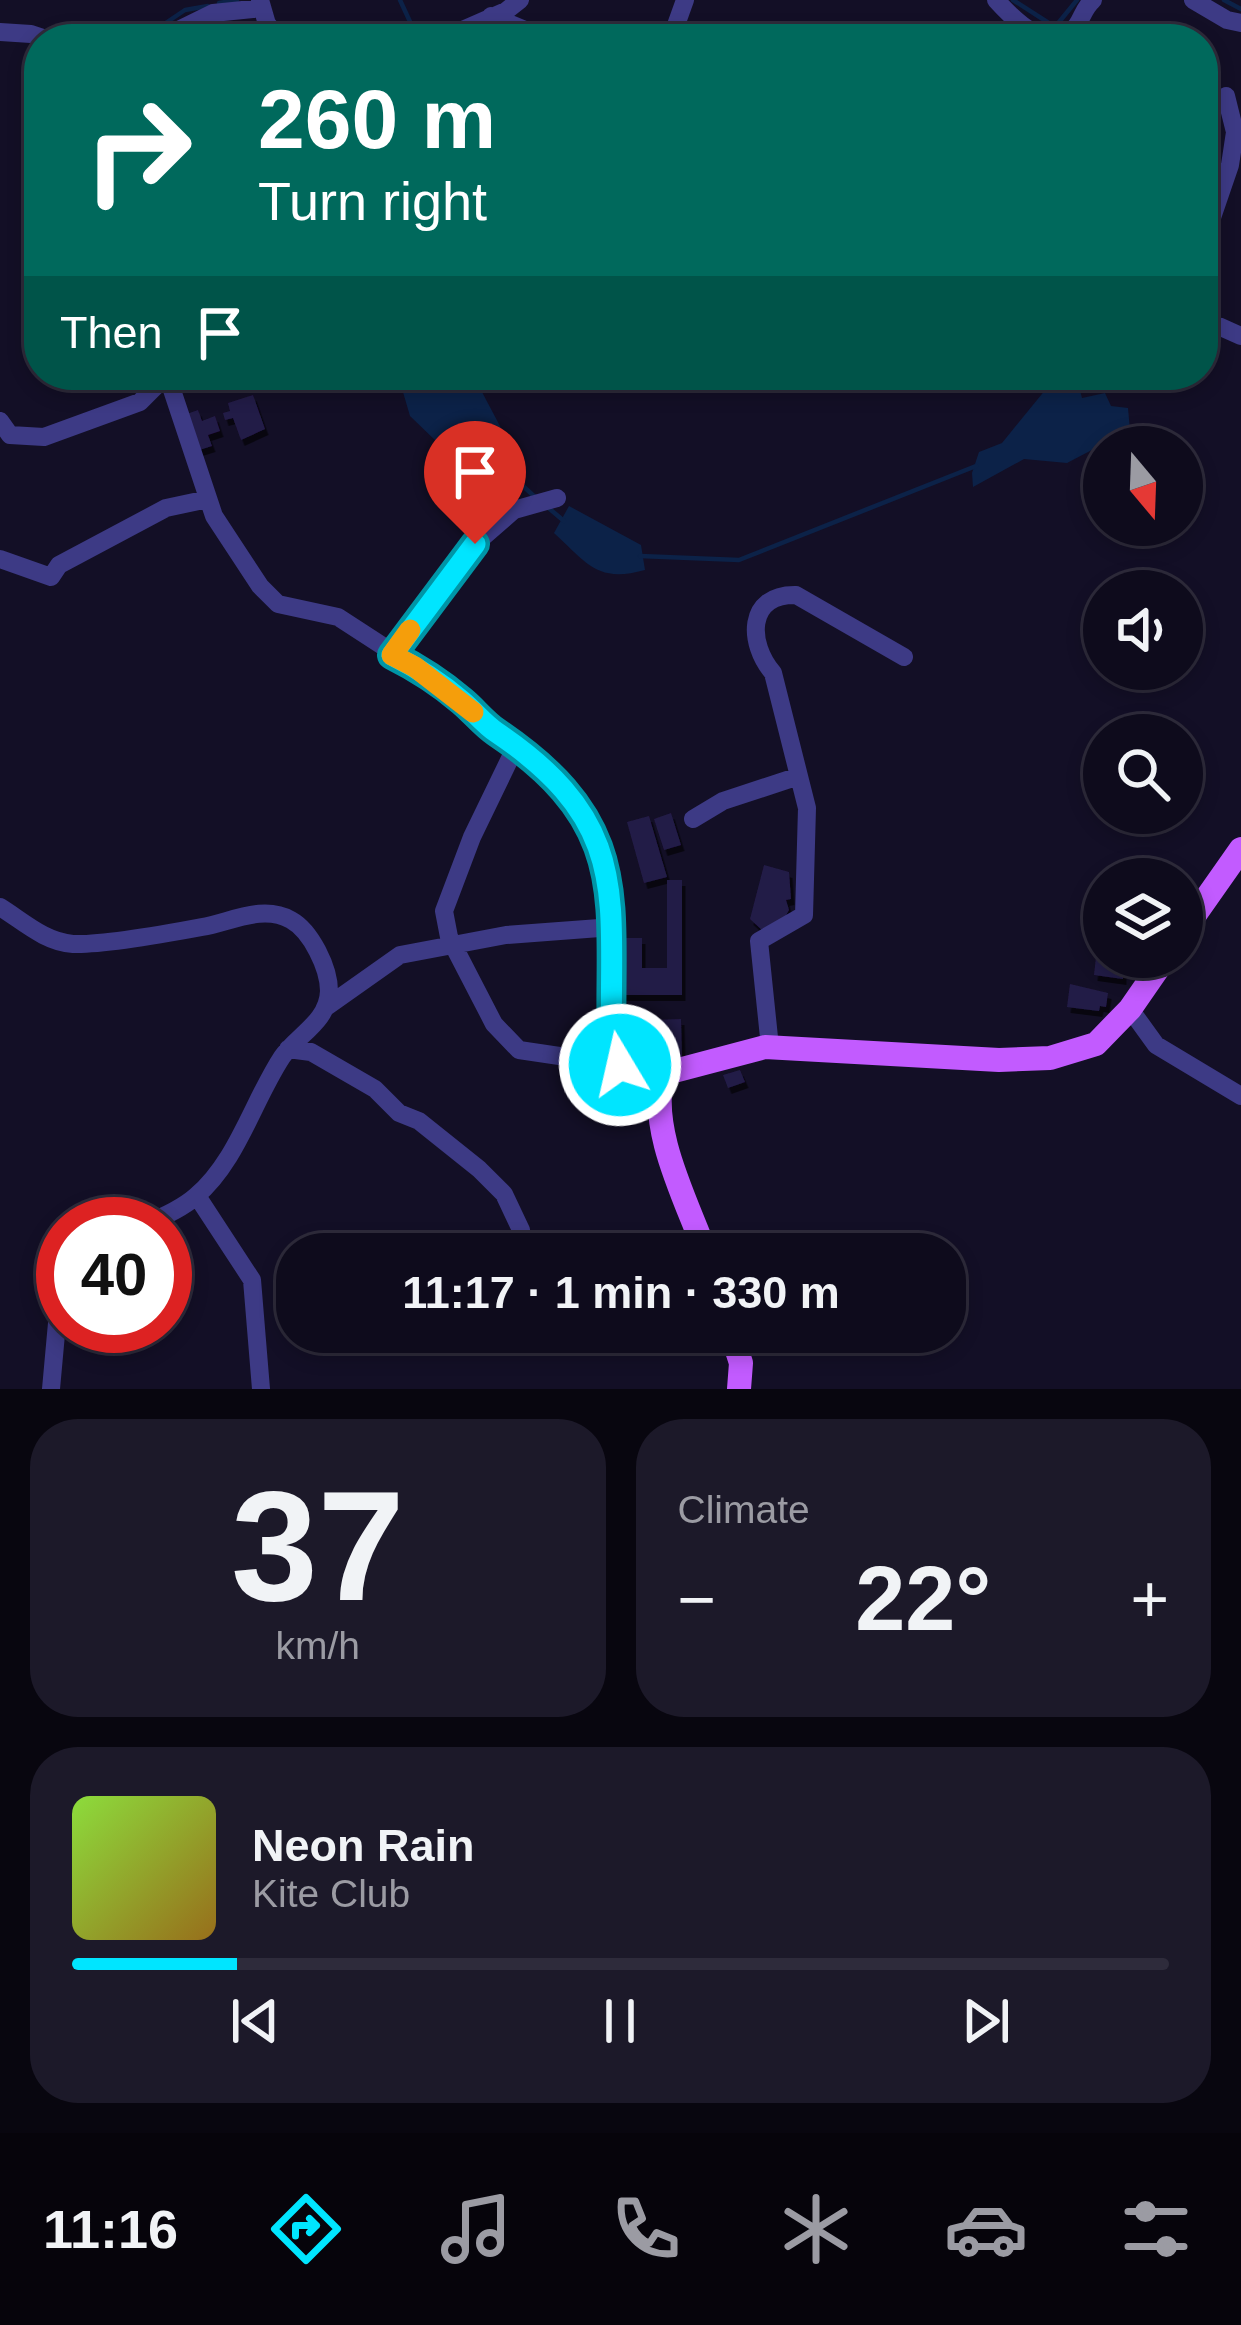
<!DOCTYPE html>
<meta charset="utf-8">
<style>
body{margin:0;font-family:Arial,sans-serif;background:#1c1929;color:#f1f3f6;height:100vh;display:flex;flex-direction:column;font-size:45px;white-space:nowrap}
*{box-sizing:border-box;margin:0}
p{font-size:39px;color:#9b9ba3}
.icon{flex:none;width:66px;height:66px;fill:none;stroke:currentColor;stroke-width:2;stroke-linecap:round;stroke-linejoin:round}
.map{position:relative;height:1389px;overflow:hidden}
.side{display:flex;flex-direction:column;gap:30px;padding:30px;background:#08060f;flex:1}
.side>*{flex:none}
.banner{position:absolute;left:24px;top:24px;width:1194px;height:366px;border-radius:48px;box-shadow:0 6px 18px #0003,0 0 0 3px #2e2b3b;background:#00695c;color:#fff;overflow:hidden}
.needle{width:78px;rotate:161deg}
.controls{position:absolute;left:1083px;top:426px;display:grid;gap:24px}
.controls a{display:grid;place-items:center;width:120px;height:120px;border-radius:50%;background:#0e0b1c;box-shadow:0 6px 18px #0003,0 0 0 3px #2e2b3b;font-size:60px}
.speed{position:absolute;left:36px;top:1197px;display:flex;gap:24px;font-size:60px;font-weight:700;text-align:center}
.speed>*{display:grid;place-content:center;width:156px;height:156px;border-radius:50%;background:#0e0b1c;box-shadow:0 6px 18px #0003,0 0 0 3px #2e2b3b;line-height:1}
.speed .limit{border:18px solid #d22;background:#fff;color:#111}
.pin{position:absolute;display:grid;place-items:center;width:102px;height:102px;color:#fff;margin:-123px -51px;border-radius:50% 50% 50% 0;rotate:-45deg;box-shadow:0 0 12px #0007}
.pin .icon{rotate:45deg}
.me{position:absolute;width:132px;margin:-66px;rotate:351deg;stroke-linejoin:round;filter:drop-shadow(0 0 9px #0008)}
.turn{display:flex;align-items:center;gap:42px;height:252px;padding:0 36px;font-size:54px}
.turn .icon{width:156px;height:156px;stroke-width:2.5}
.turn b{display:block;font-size:84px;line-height:102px}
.then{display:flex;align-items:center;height:114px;padding:0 36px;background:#0003;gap:24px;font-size:45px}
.big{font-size:90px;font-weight:700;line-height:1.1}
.side .tile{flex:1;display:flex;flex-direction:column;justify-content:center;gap:18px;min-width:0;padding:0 42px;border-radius:48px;background:#1c1929}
.side .dial{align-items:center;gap:0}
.dial b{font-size:156px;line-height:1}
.song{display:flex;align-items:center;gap:36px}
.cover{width:144px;height:144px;border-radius:18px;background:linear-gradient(135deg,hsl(90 70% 55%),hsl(40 70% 35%))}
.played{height:12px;border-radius:6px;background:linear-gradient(90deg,#00e5ff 15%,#2e2b3b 15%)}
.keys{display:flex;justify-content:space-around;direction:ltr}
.heat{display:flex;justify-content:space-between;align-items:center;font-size:66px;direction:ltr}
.side .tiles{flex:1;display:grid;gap:30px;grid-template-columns:1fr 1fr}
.tile:last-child{grid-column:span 2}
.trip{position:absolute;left:276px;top:1233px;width:690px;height:120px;border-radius:48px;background:#0e0b1c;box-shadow:0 6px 18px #0003,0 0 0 3px #2e2b3b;font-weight:700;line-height:120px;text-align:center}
.dock{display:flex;height:192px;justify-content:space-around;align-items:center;background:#06040b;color:#9b9ba3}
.dock .icon{width:84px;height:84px}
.dock .current{color:#00e5ff}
.dock b{font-size:54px;color:#f1f3f6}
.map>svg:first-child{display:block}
</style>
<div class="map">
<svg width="1241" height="1389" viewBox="0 0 1241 1389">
<defs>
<filter id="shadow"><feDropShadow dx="3.5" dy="6" stdDeviation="0" flood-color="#0009"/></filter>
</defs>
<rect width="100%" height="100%" fill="#130f26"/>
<path fill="#0c2248" d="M398,375H473L520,464L465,469L410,416Z
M1073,381L1078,383L1082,398L1105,393L1111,406L1128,408L1130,430L1067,463L1024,459L973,487L972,473L979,452L1002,443L1046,389Z
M569,506L641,545L645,570C597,583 588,564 554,533Z"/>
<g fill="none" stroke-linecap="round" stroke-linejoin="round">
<path stroke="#0c2248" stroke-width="4.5" d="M400,0L418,39
M1013,0L1055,27L1077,0
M1224,0L1241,9
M219,3L237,0
M48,31L71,39
M142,39L185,10L208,6
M496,461L536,498
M545,505L564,521
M640,556L739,560L976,466"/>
</g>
<path fill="#241b47" filter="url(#shadow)" d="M253,395L265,429L241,440L233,418L225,420L223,413L230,411L228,403Z
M198,410L202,421L215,416L220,431L208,435L212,446L196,451L184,415Z
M671,813L681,845L664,850L654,819Z
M649,816L667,877L644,883L627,822Z
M764,865L789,872L791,899L786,900L789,910L781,924L764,932L750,919Z
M667,880H682V995H617V938H642V968H667Z
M1096,957H1128V973H1123V979L1094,975Z
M1070,984L1108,993L1106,1007L1100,1006L1099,1011L1067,1007Z
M620,1017L647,1018L646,1057L619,1056Z
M681,1019L682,1059H652L651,1020Z
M740,1070L745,1082L728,1088L723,1075Z"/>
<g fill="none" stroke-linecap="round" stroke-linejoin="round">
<path stroke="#3d3a85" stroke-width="18" d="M260,0L267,24L280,39
M996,0C1015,21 1051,58 1077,25C1083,16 1084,8 1093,0
M1193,0L1227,20L1241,23
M491,16L547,39
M0,32L31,34L46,39
M160,39L213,13L262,8
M442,39L506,11L520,0
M671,39L685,0
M1226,96L1235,132L1230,165L1206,235L1203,296L1214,324L1241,336
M167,375L214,516L260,586L278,604L338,617L415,667L535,759L582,812L597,837L612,911V1052C625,1073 639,1079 663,1074
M0,421L10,435L44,437L140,402L167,375
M0,559L51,577L59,565L166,508L208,499
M392,655L475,544L514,510L557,498
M517,744L472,837L444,911L449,937L494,1024L519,1050L620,1065
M693,819L723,801L799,776
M0,907C24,922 45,942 73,944C103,945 170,933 202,927C231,922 263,904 291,920C311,931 329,968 329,991C328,1022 297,1035 282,1057C253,1101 237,1162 195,1197C181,1209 163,1217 146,1224
M325,1008L400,955L506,935L613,927
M1130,1009L1156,1045L1241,1096
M770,1047L759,941L804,915L807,808L773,673C748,644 746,594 796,595L904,657
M288,1049L311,1052L375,1089L399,1113L419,1121L479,1169L504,1194L521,1230L524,1254
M199,1199L252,1280L261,1389
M527,1332L528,1341
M51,1389L57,1323L63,1309"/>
<path stroke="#c25bff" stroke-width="24" d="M1182,933L1241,849
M706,1254C687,1201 648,1130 663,1074L765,1047L999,1060L1050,1058L1096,1044L1130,1009L1166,957
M731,1332L741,1363L739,1389"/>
</g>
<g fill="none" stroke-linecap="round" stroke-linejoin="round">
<defs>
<path id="route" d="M475,544L392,655C416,667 441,683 462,701C474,711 484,724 496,732C638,828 607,903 612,1052L620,1065"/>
</defs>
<use href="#route" stroke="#0095a6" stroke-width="30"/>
<use href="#route" stroke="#00e5ff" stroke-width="21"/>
<path stroke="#f59e0b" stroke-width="21" d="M410,630L392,655L415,667L473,712"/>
</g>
</svg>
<div class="controls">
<a><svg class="needle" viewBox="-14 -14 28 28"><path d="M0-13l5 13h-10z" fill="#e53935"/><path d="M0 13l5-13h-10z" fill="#9b9ba3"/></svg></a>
<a><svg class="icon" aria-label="sound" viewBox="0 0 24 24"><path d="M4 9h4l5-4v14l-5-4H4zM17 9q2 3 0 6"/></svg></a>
<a><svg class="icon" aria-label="search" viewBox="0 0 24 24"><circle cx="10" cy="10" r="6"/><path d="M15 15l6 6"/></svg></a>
<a><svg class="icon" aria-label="layers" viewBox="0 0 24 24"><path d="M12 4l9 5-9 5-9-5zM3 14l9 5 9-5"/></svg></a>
</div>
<div class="speed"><div class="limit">40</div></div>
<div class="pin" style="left:475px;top:544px;background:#d93025"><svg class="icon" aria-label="arrive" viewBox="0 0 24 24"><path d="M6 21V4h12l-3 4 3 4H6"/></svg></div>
<svg class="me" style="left:620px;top:1065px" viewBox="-20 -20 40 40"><circle r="17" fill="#00e5ff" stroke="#fff" stroke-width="3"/><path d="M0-11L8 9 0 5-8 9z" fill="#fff"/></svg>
<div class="trip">11:17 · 1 min · 330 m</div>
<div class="banner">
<div class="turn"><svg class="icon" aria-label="right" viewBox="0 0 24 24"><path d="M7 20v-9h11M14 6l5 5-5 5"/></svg><div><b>260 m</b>Turn right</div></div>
<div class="then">Then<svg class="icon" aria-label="arrive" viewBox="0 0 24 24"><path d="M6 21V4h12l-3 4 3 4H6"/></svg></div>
</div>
</div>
<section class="side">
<div class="tiles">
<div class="tile dial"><b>37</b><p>km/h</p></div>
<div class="tile"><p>Climate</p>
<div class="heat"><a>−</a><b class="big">22°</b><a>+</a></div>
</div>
<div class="tile">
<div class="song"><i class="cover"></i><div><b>Neon Rain</b><p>Kite Club</p></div></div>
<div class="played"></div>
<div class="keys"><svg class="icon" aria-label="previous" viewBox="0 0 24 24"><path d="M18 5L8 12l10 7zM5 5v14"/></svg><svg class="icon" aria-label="pause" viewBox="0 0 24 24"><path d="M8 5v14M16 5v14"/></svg><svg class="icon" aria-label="next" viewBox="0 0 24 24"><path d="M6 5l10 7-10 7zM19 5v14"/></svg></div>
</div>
</div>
</section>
<nav class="dock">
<b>11:16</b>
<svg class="icon current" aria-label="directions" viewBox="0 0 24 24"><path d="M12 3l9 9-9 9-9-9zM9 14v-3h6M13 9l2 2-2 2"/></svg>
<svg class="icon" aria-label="music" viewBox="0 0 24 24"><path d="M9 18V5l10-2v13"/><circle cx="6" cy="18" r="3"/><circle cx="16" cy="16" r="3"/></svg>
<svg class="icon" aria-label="phone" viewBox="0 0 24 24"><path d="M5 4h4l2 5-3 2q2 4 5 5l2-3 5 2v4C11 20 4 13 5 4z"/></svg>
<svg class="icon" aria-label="climate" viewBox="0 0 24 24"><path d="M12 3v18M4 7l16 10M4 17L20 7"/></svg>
<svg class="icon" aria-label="car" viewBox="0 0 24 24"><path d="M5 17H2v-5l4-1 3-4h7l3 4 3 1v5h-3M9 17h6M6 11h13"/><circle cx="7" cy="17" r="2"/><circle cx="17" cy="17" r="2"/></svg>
<svg class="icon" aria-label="filters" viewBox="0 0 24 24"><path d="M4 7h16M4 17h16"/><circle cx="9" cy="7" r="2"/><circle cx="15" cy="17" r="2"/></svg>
</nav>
